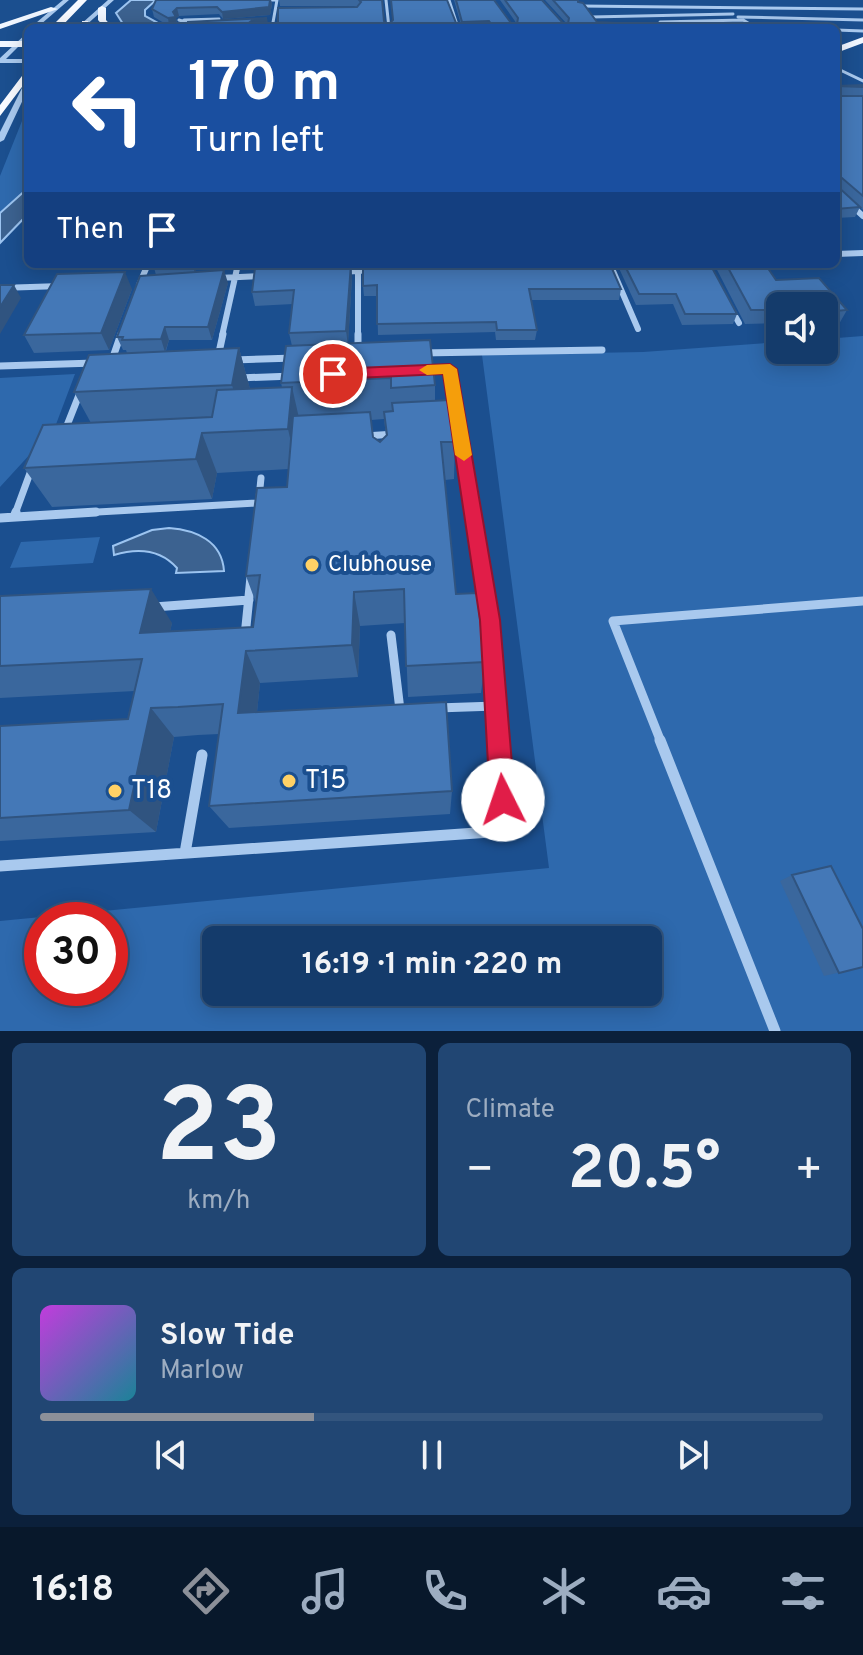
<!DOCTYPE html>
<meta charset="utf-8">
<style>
body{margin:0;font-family:Overpass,sans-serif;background:#214673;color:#f1f3f6;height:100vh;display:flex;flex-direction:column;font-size:30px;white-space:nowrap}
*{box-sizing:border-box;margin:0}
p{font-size:26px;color:#9dadc1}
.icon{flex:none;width:44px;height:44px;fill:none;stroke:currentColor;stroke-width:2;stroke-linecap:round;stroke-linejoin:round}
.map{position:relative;height:1031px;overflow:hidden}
.drawer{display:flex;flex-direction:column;gap:12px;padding:12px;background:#0b203b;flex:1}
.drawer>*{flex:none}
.hud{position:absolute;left:24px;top:24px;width:816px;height:244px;border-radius:12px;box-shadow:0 4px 20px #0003,0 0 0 2px #33557e;background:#1a4fa0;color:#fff;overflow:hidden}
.controls{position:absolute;left:766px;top:292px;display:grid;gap:16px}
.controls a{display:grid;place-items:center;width:72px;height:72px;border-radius:12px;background:#143b6b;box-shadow:0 4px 20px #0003,0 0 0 2px #33557e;font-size:40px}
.speed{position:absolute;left:24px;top:902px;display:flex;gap:16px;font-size:40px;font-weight:700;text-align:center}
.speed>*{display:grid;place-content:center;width:104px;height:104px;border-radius:50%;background:#143b6b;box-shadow:0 4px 20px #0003,0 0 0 2px #33557e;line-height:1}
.speed .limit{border:12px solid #d22;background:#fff;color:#111}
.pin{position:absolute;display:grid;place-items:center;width:68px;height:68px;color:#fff;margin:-34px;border:4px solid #fff;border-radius:50%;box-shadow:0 2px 8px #0007}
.me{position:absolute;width:88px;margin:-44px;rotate:356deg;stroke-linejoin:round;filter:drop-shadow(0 0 6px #0008)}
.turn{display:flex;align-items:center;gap:28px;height:168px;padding:0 32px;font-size:36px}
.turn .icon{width:104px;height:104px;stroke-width:2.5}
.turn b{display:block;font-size:56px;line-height:68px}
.then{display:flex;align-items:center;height:76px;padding:0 32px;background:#0003;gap:16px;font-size:30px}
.big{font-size:60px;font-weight:700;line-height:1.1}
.drawer .tile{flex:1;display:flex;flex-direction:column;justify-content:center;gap:12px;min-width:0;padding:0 28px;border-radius:12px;background:#214673}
.drawer .dial{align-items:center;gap:0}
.dial b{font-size:104px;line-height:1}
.song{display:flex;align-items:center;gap:24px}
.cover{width:96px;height:96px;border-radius:12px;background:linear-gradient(135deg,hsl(290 70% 55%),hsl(190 70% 35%))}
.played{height:8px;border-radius:4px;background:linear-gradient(90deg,#8c9099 35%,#33557e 35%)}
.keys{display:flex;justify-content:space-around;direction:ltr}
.heat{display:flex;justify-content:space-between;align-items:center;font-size:44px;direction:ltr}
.drawer .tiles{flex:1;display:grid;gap:12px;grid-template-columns:1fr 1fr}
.tile:last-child{grid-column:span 2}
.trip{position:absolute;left:202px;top:926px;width:460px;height:80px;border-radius:12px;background:#143b6b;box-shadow:0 4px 20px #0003,0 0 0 2px #33557e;font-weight:700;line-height:80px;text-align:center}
.dock{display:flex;height:128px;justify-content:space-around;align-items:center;background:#08182b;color:#9dadc1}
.dock .icon{width:56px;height:56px}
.dock .current{color:#8c9099}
.dock b{font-size:36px;color:#f1f3f6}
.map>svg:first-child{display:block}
</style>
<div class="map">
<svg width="863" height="1031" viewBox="0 0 863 1031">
<rect width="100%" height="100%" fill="#1b4f8f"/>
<path fill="#2e69ad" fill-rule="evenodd" d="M28,106V188L0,213V176Z
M863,336V1031H0V921L549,868L482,355L643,352L780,342V350H824V339ZM42,920H110V988H42ZM216,940H648V992H216Z
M75,374L55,427L0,487V378Z
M100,537L93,563L10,568L21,542Z"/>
<path fill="#3c6290" stroke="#9cc4f0" stroke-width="2" d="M131,0H156L145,10V16L167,28L125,27L116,13Z
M28,188V214L0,243V213Z
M169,528C196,530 222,541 224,571L176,573L177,568C160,549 137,548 114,555L113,546L152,530Z"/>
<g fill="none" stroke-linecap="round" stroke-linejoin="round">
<path stroke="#a9c9ee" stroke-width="3" d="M238,0H277L272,28
M386,0L389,28
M449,0L458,28
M580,6L863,9
M591,17L733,14
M738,17L863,20
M740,18L756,28
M179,20L198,26
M184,20L219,19
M660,22L743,20
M609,28L663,26
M836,30L863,31
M836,68L863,81"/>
<path stroke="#a9c9ee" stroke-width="4" d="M836,192L841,196"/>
<path stroke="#a9c9ee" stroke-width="6" d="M839,194L863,216
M836,254L863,253
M358,264V336
M610,264L638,329
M342,272L372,270
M218,278L264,276
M139,285L148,264
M0,288L61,286
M730,307L739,323
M121,336L122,332
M222,336L238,264"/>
<path stroke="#a9c9ee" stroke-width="7" d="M358,334V351
M421,353L602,350
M218,357L223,334
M112,360L121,334
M233,360L295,358
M0,366L95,363
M422,370L450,369L473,514
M239,378L293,376
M64,433L81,390
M365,436L395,434
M259,498L261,478
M15,514L33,465
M62,514L258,503V508"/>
<path stroke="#a9c9ee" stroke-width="9" d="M473,512L490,620L499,742
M14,517L16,512
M0,518L96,512
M154,607L249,600
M391,635L400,710
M245,636L251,577
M437,708L496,706
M661,742L613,621L863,601"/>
<path stroke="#a9c9ee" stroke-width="11" d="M660,740L775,1031
M185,853L202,755
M0,866L505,831L499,740"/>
<path fill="#a9c9ee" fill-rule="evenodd" d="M63,0H69L40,25H80L108,0H114L83,28H30Z
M28,32V37L6,59H28V63H0V58Z
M28,80V89L4,140L0,142V132L25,82Z"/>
<path fill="#f0f6ff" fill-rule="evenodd" d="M102,6L106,8V20L113,28H105L98,20V8Z
M51,7L58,9L0,29V24Z
M82,21H88L90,28H82Z
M863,37V43L836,53V47Z
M0,41H28V47H0Z"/>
<path fill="#f8faff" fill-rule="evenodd" d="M78,0H87L60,28H50Z
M28,68V79L0,116V105Z"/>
</g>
<path fill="#3a679d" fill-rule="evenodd" d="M156,0H271L272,4L270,15L223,19L219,14L179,16L176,18L177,24L169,26L154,17L152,9Z
M279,0H382L384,21L388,25L458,28H278L357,6H280Z
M454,0H494L511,23L517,24L500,0H542L563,23L567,24L545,0H578V2L597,22L640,28H462Z
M863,85V95H838L840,96H863V210L860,207L855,217L836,218V86Z
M153,264H198L195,272L228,283L212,340H169L166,351L239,348L250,389L282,387L281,383L292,346L289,333L293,304L255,306L252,292L259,268L258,264H353L351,265L352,277L348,343L435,385V401L455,442L454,479L445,480L456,594L485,662L481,693L408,697L405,623L360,626L358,677L260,683L257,712L452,791L450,814L229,828L209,806L219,734L198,735L174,737L156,832L0,841V726L128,719L135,691L0,698V596L172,623L170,631L253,627L256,603L246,576L287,487L289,469L217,473L212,499L52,507L24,468L91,423L74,392L127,353L126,350H123L117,337L156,275ZM384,419L386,436L380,442L373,437L371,420Z
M363,264H414L364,265Z
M523,264L621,289L619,300H531L537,330L535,340H496L495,332L378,335L377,296H364L363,286Z
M617,264H710L737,314L733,324L682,325L673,304L636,305Z
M714,264H765L776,280L847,310L839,324L824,325V306H780V323L745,324Z
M132,289L109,350L34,353L24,335Z
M792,875L863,967L824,976L780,881Z"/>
<path fill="#305480" d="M271,0L272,4L270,15L223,19L222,12Z
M177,8L179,16L176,18L177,24L169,26L168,18Z
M267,18L268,24L255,25L250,28H242L254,19Z
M192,264H198L195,273Z
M351,264L352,277L348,345L346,331Z
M224,270L228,283L212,340L208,327Z
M125,272L132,289L109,350L101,333Z
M14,285L21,298L0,334V307Z
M165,327L169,340L165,352L161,339Z
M239,348L250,389L244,426L232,385Z
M292,387L301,427L297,469L288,429Z
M202,433L217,473L212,499L196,459Z
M151,589L172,623L163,665L140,633Z
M354,592L360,626L358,677L352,645Z
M246,651L260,683L254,741L238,713Z
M151,708L174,737L156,832L129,810Z"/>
<path fill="#4478b7" stroke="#305480" stroke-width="2" d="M156,0H270L269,7L222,12L217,7L177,8L173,12L176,17L168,18L152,9Z
M359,0H382L384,21L388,25L393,20L391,0H447L458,28H278V8L357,7L361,2Z
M456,0H494L511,23L517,24L518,18L505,0H542L563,23L568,24L569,18L553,0H578V2L583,3L597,22L636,24L640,28H494L489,21L462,22Z
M267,18L254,19L242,28H187L188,22Z
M863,85V87L836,86Z
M836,93L840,96H863V196L842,178L837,179L836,185L860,207L836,209Z
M351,264L346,331L289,333L294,290L252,292L255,268Z
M523,264H610L621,289H529L537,330H497L496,322L377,324V285L363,286V267Z
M624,264H710L737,314H685L676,294H639Z
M726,264H765L776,280L819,278L847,310L824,312V306H780V310H751Z
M224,270L208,327H165L161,339L122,340L123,337H117L140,276Z
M125,272L101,333L24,335L57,274Z
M0,285H14L0,307Z
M430,340L435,385L391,388V378L281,383L286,346Z
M239,348L232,385L74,392L89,355Z
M292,387L288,429L202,433L196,459L24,468L43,425L212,417L217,390Z
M450,400L455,442H441L456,594L477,593L485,662L406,666L404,589L354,592L352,645L246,651L238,713L446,702L452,791L209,806L223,704L178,707L151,708L129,810L0,818V726L128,719L142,659L0,666V596L151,589L140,633L253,627L260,575L246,576L257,488L287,487L293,416L370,412L373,437L380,442L387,435L384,412L393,411L392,403Z
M831,866L863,929V967L839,973L792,875Z"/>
<path fill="#e11d48" stroke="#92132f" stroke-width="2" d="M450,364L457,369L500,620L515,800L511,808L503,812L494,808L490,800L480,620L443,374L333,379L326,374L333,369Z"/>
<path fill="#f59e0b" d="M450,364L457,369L472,455L464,461L455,455L443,374L427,375L419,370L427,365Z"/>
<g fill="#ffd166" stroke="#1b4f8f" stroke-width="3">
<circle cx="312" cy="565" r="8"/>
<circle cx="289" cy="781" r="8"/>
<circle cx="115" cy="791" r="8"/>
</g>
<g text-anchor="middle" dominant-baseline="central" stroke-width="8" stroke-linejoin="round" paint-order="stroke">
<g font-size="22" fill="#fff" stroke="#1b4f8f" text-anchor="start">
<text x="328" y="565">Clubhouse</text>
</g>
<g font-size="26" fill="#fff" stroke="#1b4f8f" text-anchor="start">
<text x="305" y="781">T15</text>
<text x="131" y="791">T18</text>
</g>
</g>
</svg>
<div class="controls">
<a><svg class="icon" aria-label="sound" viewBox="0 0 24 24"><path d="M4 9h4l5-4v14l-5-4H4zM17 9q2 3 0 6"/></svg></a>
</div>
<div class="speed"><div class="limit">30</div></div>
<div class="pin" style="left:333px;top:374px;background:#d93025"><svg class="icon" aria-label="arrive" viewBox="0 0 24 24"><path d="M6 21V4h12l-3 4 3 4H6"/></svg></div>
<svg class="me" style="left:503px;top:800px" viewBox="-20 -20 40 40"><circle r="19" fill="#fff"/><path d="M0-13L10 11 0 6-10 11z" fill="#e11d48"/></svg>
<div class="trip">16:19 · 1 min · 220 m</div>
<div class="hud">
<div class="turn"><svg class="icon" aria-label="left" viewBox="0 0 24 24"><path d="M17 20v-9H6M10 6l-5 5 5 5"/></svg><div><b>170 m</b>Turn left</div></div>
<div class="then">Then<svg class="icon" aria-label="arrive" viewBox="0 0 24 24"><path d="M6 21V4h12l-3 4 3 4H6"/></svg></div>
</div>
</div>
<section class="drawer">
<div class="tiles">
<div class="tile dial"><b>23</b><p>km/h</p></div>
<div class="tile"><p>Climate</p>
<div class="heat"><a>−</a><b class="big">20.5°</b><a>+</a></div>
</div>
<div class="tile">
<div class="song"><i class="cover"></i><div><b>Slow Tide</b><p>Marlow</p></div></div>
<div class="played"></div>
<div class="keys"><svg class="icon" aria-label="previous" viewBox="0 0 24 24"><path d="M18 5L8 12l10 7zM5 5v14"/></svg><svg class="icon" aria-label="pause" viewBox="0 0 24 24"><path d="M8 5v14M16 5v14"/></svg><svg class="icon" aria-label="next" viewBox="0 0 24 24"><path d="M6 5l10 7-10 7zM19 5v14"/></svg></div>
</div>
</div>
</section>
<nav class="dock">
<b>16:18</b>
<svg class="icon current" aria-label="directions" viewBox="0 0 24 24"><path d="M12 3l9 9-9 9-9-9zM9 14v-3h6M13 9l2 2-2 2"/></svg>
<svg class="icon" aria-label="music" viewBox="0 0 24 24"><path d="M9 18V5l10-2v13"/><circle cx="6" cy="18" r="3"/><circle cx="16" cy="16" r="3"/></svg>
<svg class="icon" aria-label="phone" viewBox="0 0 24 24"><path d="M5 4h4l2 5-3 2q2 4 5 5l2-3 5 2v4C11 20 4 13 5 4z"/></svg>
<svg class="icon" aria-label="climate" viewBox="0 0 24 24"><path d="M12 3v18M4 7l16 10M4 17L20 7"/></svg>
<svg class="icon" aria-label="car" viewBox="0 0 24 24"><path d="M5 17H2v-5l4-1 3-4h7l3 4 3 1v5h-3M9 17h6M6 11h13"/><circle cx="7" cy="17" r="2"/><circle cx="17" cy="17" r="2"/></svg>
<svg class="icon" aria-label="filters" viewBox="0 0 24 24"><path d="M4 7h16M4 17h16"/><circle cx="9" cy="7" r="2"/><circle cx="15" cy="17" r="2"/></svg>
</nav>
